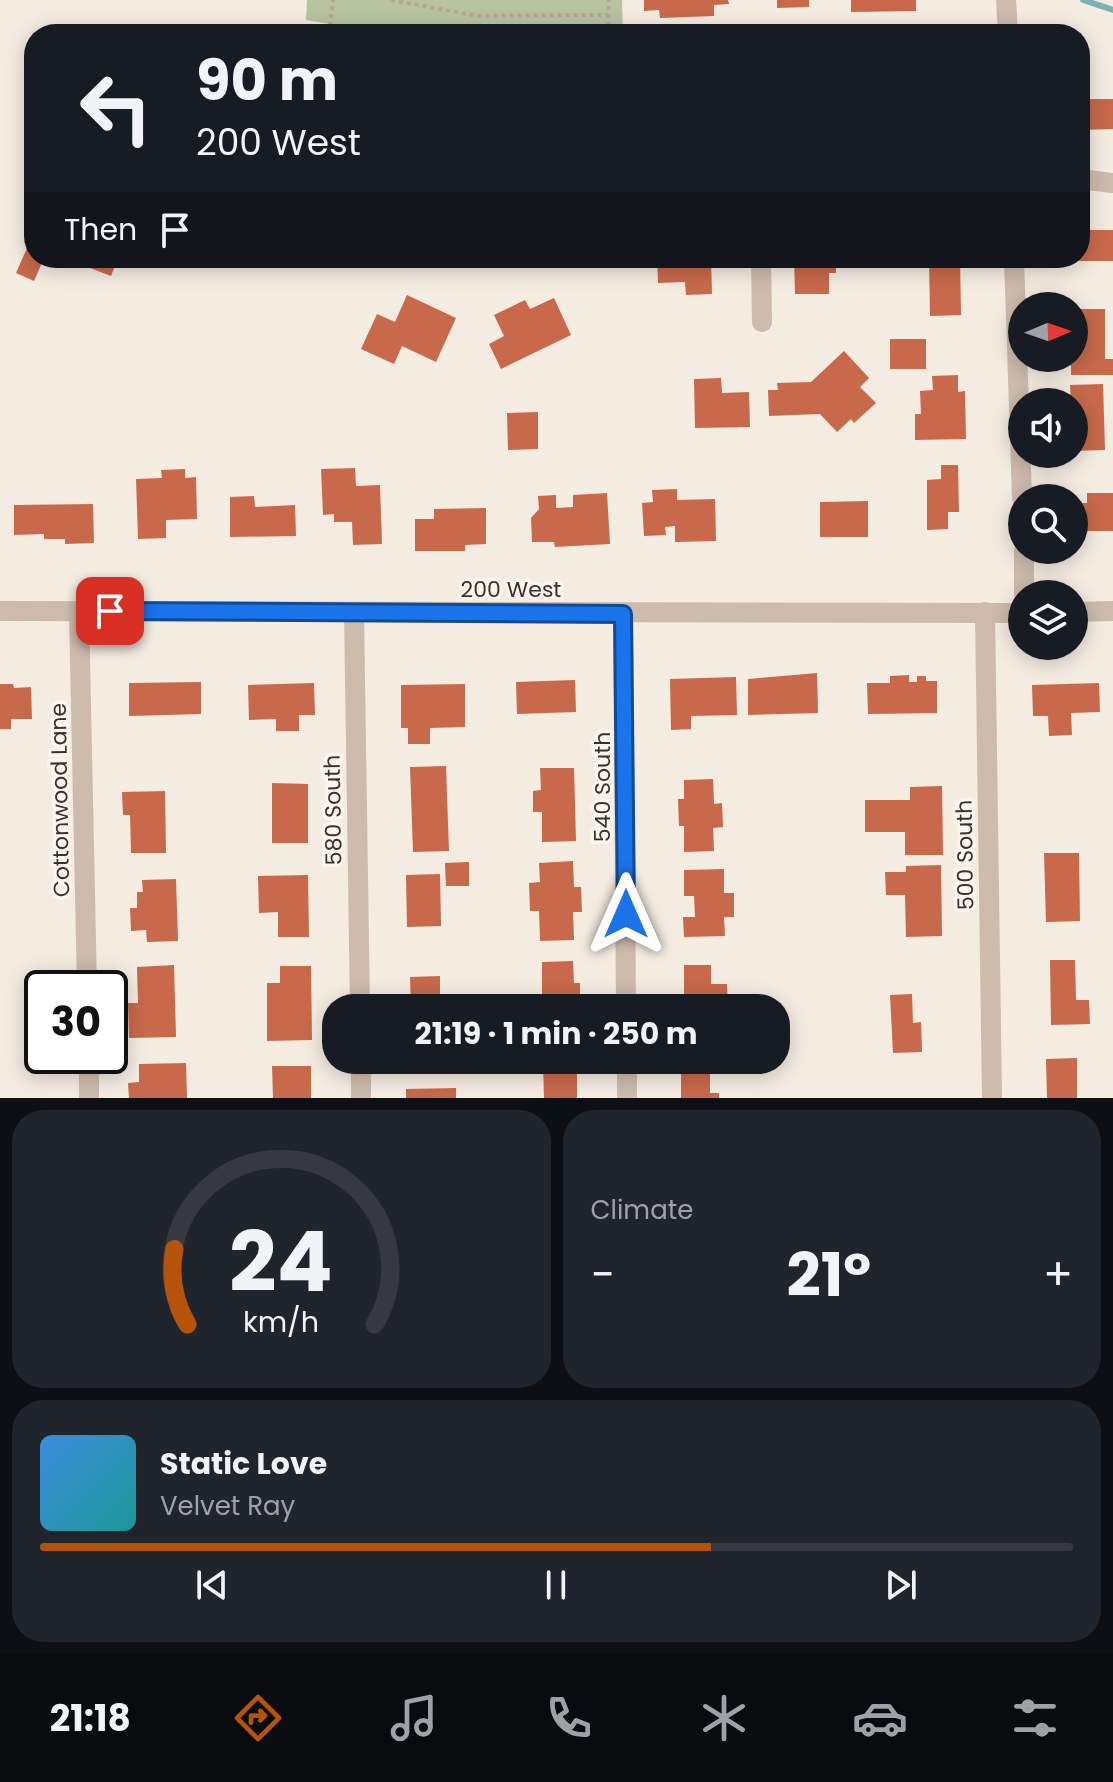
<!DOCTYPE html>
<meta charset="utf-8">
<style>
body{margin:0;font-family:Poppins,sans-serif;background:#20242c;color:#f1f3f6;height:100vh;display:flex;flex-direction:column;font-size:30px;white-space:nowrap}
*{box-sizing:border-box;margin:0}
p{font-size:26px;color:#9ea1a6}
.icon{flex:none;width:44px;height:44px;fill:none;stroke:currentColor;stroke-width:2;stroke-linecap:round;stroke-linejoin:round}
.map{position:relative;height:1098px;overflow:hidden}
.details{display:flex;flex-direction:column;gap:12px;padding:12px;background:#0d0f14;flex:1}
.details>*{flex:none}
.guide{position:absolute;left:24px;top:24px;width:1066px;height:244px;border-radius:32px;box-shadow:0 4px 20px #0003;background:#171b24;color:#f1f3f6;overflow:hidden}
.needle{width:52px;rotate:88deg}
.fabs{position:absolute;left:1008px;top:292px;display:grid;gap:16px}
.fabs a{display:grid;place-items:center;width:80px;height:80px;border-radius:50%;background:#171b24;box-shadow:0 4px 20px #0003;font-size:40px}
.speed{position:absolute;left:24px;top:970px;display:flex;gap:16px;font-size:40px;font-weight:700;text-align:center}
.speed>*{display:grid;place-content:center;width:104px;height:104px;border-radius:50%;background:#171b24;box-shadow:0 4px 20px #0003;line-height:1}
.speed .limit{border:4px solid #111;border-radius:12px;background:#fff;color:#111}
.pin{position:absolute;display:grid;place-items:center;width:68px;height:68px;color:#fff;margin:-34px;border-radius:16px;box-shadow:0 4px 12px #0006}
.me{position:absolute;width:88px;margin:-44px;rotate:0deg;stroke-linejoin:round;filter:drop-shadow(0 0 6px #0008)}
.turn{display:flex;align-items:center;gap:28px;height:168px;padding:0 40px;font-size:36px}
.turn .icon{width:104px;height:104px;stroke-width:2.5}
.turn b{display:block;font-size:56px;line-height:68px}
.then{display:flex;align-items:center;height:76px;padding:0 40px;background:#0003;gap:16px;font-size:30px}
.big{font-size:60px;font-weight:700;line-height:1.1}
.details .widget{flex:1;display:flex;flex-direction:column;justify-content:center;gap:12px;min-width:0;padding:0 28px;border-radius:32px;background:#20242c}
.details .dial{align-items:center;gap:0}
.dial svg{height:208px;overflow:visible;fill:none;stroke:#363941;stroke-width:7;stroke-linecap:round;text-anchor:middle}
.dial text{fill:#f1f3f6;stroke:none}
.song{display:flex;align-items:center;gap:24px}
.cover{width:96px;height:96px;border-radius:12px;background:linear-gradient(135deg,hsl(210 70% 55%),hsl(180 70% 35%))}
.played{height:8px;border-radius:4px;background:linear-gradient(90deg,#b45309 65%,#363941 65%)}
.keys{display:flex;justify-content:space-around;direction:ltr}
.heat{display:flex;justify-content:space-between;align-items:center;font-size:44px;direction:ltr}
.details .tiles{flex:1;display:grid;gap:12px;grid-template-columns:1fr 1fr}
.widget:last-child{grid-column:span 2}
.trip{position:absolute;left:322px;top:994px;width:468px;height:80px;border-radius:32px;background:#171b24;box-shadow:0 4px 20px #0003;font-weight:700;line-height:80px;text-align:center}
.dock{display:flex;height:128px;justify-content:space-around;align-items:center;background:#090b0e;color:#9ea1a6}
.dock .icon{width:56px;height:56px}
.dock .active{color:#b45309}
.dock b{font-size:36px;color:#f1f3f6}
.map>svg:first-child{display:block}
</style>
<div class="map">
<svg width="1113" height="1098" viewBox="0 0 1113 1098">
<rect width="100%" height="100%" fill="#f4ebe1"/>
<path fill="#b8c4a0" d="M307,0H622L623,34H389L306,20Z"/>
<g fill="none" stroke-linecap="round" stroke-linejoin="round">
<path stroke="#7fb0b2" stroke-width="6" d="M1083,0L1113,10"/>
</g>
<path fill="#c8694b" d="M644,0H728L729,4L714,5V16L660,18L659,10L644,11Z
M777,0H809V7L777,8Z
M851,0H916V11L851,12Z
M1080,99H1113V129L1080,130Z
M1080,230H1113V261H1077L1080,258Z
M27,248L34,251V258H44L34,281L16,273Z
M79,258H118L111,276L77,263Z
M560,258H608V262L560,263Z
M711,258L712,294L686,295L685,282L658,283L657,259Z
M794,258H836V273H829V294H795Z
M929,258H960L961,315L930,316Z
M407,295L456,318L436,362L402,346L394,364L361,349L377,314L395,322Z
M554,298L571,335L501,369L489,344L504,336L494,315L525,300L530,309Z
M1074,309H1105V359H1113V375H1071V358H1074Z
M890,339H926V369H890Z
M844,351L869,378L860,387L876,403L854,423L851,419L837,432L820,414L769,416L768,390H778L777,383L811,382Z
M958,375V392L965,391L966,439L915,440V414H921L920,391L933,390L932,376Z
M721,378L722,393L749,392L750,427L695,428L694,379Z
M1103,384L1105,450L1074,451V402H1071L1070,385Z
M538,412V449L508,450L507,413Z
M941,465H958L959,512H948V529L927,530V480L941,479Z
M355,468L356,486L380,485L382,544L353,545L352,522H334V514L323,515L321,469Z
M185,469V478L196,477L197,519L166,520V538L138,539L136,479L162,478L161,470Z
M677,489V500L715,499L716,541L675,542V526L665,527L666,535L644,536L642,503L653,502L652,490Z
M607,493L610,544L555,547L554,542H532L531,518L539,509L538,496L556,495V508L573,507V495Z
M1087,493H1113V531H1074V503H1087Z
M254,496L255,507L295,505L296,536L230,537V497Z
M868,501V537H820V502Z
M93,504L94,543L65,544V539H44V534L14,535V505Z
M486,508V544L465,545V551H415V519H434V509Z
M817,673L818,713L748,715V679Z
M909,675V682H917V676H926V681H937V713L868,714L867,683H890V676Z
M736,677L737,715L691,716V729L671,730L670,679Z
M575,680L576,712L517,714L516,682Z
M201,682V714L129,716V683Z
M314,683L315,715H299V731H276V719L249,720L248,685Z
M1099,683L1100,712L1071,713L1072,735L1049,736L1048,716H1033L1032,685Z
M0,684H13L14,688L31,687L32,719H11V729H0Z
M465,684V727L430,728V744H408V728H401V685Z
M446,766L449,851L413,852L410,767Z
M540,768H574L576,841L542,842V812H533V791L541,790Z
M713,779L714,804L722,803L723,827L713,828L714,851L684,852V826H679L678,799H684V780Z
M272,783L308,784V843H272Z
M942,786L943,855H905V832H865V800H910V787Z
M165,791L166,853H131L130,815H123L122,792Z
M1044,853H1079L1080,921L1046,922Z
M573,861L574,887H581L582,912H573L574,940L540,941L539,911H530L529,883L540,882L539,863Z
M469,862V886H446L445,863Z
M941,865L942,936L906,937L905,895H886L885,872H906V866Z
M724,869V893H734V917H724L725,936L684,937L683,917H695L694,896H684V870Z
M440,874L441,926L407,927L406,875Z
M308,875L309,937H278V912L259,913L258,876Z
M176,879L178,941L147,942L146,930L131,931L130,908H137V892H143L142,880Z
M1050,960H1075L1076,1000H1089L1090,1024L1051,1025Z
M573,961L574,983H580V1008H542V962Z
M174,965L176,1037L129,1038L128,1003H138L137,967Z
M684,965H711V984H727L728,1008H684Z
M280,966H311L312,1040L267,1041V983H280Z
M440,976V998H449L450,1008H411L410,977Z
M912,994L913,1023L921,1022L922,1052L893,1053L890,995Z
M1077,1058V1098H1047L1046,1059Z
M681,1060H710V1093H719V1098H681Z
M577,1062V1098H544L543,1063Z
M186,1063L187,1098H129L128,1083L139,1082V1064Z
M272,1066H311V1098H273Z
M456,1088V1098H406V1089Z"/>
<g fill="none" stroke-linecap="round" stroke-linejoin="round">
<path stroke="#b9a596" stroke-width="4" stroke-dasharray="4 4" stroke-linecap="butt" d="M391,0L478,16L608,15
M329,34L333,0
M608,34L609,0"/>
<path stroke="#cdbbac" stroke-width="20" d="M1006,0L1008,34
M1080,179L1113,183
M761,258L762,322
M1014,258L1022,498
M1024,550V594
M79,611L87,988
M354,612L360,1008
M985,612L992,1098
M623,614L626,1008
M89,1056V1098
M361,1060V1098
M627,1060V1098"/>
<path stroke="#cdbbac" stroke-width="20" d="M0,611L1022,613
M1074,612L1113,611"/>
</g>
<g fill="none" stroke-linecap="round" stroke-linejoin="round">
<defs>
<path id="route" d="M110,611L623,614L626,914"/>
</defs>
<use href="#route" stroke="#114b97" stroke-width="20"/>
<use href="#route" stroke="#1a73e8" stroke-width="14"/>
</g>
<g text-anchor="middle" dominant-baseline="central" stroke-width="7" stroke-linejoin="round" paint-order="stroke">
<g font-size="22" fill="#3b302b" stroke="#fbf5ee">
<text x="511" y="589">200 West</text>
<text transform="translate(602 787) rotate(-90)">540 South</text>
<text transform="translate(60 800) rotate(-91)">Cottonwood Lane</text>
<text transform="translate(333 810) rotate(-91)">580 South</text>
<text transform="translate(965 855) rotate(-91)">500 South</text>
</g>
</g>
</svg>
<div class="fabs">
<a><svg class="needle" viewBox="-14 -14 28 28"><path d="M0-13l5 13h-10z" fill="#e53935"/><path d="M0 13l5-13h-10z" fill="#9ea1a6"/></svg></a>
<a><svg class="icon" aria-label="sound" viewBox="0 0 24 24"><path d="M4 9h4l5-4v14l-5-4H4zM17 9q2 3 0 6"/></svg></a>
<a><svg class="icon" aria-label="search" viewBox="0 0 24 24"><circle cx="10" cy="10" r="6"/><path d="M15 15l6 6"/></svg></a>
<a><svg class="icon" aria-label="layers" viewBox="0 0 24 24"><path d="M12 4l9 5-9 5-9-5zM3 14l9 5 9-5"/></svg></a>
</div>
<div class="speed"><div class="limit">30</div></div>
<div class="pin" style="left:110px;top:611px;background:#d93025"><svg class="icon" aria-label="arrive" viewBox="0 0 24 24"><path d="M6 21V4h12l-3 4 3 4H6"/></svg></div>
<svg class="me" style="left:626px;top:914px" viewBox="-20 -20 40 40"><path d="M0-17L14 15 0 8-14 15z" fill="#1a73e8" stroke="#fff" stroke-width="4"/></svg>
<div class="trip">21:19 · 1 min · 250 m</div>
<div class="guide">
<div class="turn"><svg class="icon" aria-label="left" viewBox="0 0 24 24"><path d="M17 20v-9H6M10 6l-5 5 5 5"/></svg><div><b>90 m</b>200 West</div></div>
<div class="then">Then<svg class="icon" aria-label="arrive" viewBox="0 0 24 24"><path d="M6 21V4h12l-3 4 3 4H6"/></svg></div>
</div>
</div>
<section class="details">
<div class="tiles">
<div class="widget dial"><svg viewBox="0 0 100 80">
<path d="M14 69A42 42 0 1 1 86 69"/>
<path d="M14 69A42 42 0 0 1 9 40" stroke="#b45309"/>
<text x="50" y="56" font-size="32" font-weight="700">24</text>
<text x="50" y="72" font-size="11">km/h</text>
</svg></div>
<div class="widget"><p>Climate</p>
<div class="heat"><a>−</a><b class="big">21°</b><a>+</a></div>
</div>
<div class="widget">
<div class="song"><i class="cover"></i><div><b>Static Love</b><p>Velvet Ray</p></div></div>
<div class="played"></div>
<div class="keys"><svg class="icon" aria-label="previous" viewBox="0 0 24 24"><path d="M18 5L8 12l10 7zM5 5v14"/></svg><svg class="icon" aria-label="pause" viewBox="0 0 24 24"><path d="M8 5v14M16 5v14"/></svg><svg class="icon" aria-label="next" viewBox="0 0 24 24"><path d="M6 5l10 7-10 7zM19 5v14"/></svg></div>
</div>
</div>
</section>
<nav class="dock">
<b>21:18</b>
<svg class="icon active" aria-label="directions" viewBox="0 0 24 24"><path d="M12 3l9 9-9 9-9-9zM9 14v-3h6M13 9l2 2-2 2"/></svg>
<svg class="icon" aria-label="music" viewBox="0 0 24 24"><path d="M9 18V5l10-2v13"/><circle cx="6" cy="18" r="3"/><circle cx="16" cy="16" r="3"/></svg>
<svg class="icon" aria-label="phone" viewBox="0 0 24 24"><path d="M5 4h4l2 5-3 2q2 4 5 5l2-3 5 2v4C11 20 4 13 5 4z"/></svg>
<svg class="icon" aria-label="climate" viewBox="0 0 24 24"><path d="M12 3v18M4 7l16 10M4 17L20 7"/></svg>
<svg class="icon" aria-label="car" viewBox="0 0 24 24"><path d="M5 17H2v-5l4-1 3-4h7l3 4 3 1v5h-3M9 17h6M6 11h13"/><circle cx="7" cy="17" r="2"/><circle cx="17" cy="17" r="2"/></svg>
<svg class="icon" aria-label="filters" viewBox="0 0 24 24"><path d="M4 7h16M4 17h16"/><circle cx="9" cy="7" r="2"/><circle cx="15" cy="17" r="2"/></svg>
</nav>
